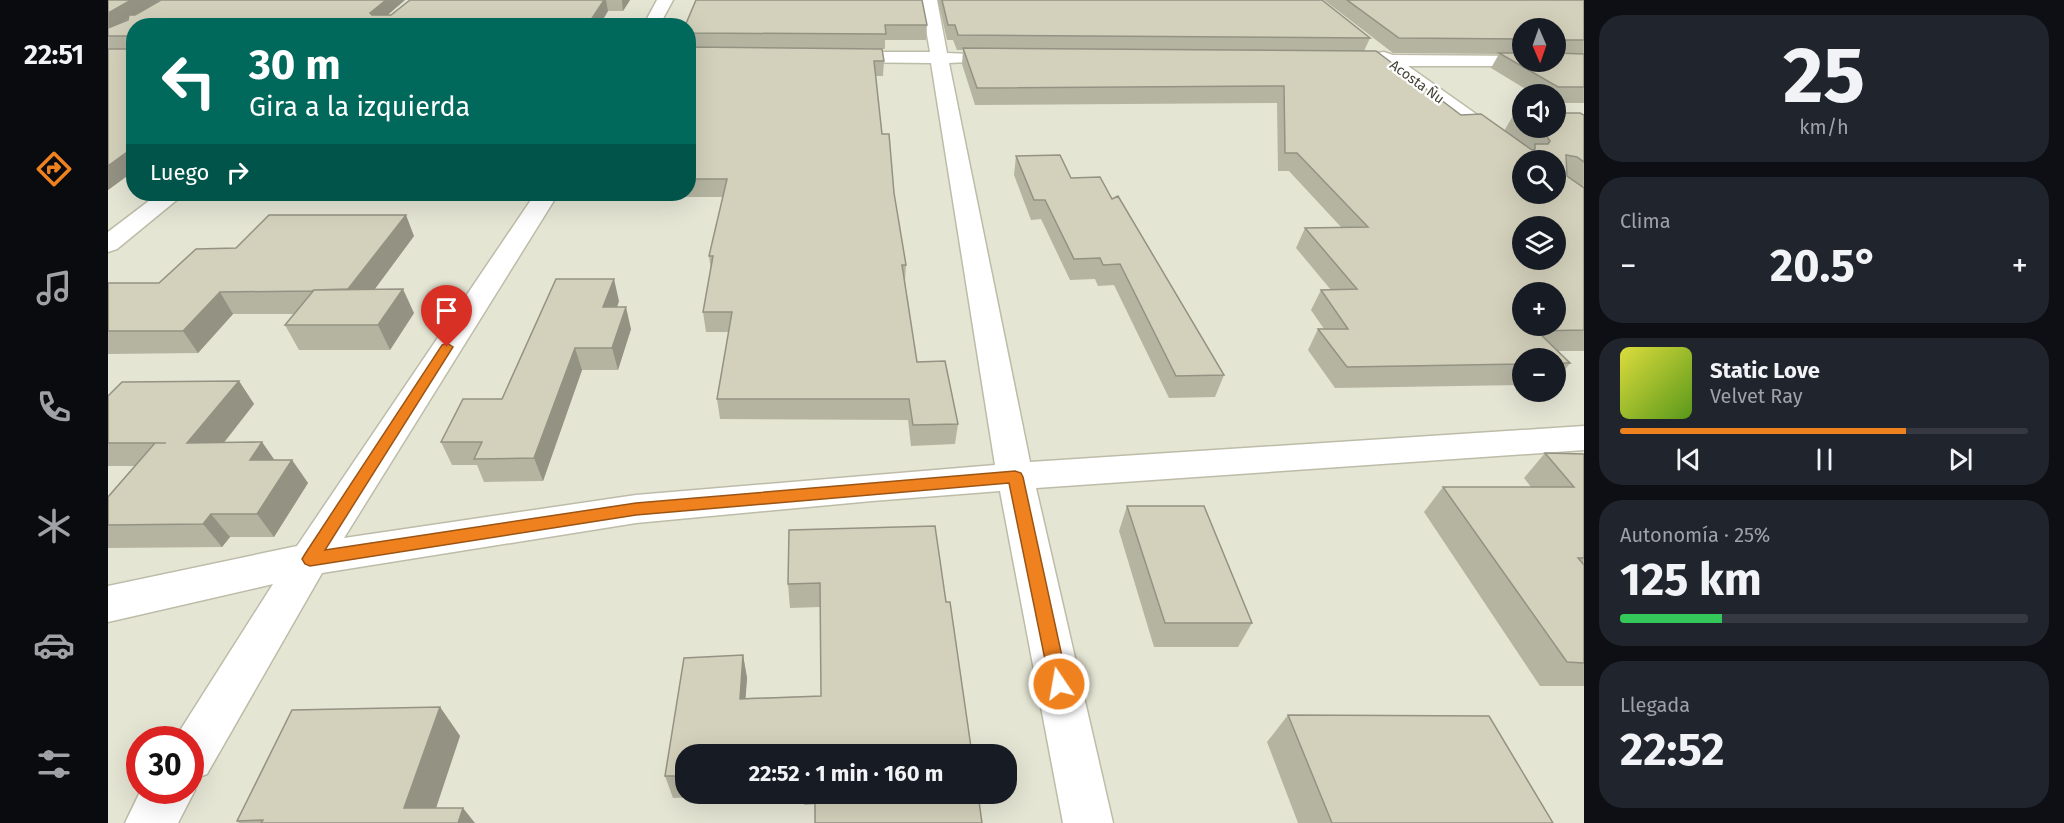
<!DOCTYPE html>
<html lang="es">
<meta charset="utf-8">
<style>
body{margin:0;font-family:"Fira Sans",sans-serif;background:#20242c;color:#f1f3f6;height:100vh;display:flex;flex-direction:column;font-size:22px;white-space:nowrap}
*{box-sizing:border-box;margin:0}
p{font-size:20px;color:#9ea1a6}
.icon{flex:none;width:33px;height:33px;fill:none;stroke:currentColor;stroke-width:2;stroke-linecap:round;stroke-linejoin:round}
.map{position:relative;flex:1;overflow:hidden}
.sheet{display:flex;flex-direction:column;gap:15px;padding:15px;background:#0d0f14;width:480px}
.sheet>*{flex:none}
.top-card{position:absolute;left:18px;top:18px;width:570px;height:183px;border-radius:24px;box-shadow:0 6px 24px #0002;background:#00695c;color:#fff;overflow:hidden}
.needle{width:39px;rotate:178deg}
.tools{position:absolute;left:1404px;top:18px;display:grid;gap:12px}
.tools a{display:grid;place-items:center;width:54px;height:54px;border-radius:50%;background:#171b24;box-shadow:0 6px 24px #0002;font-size:30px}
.speed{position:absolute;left:18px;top:726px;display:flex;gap:12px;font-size:30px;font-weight:700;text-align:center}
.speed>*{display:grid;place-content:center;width:78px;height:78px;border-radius:50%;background:#171b24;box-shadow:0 6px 24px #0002;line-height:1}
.speed .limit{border:9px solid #d22;background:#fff;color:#111}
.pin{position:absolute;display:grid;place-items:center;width:51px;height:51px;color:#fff;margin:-62px -26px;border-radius:50% 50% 50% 0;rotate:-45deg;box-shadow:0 0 6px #0007}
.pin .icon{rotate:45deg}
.me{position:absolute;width:66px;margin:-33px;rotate:348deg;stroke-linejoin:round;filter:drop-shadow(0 0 4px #0008)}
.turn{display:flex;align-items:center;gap:21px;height:126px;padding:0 24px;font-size:27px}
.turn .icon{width:78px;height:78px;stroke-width:2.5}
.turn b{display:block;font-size:42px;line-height:51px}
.then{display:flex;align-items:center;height:57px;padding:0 24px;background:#0003;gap:12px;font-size:22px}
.big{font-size:45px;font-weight:700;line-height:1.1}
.sheet .card{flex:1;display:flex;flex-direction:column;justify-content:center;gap:9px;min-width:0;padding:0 21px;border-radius:24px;background:#20242c}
.sheet .dial{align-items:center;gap:0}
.dial b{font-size:78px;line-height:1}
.song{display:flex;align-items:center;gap:18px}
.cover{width:72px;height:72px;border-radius:9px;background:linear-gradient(135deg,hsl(60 70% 55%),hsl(90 70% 35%))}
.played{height:6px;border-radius:3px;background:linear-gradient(90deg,#ef821f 70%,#363941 70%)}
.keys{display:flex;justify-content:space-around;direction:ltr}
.heat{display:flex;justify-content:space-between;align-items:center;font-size:33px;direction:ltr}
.charge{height:9px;border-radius:4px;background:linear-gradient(90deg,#34c759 25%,#363941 0)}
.trip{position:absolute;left:567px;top:744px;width:342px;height:60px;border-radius:24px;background:#171b24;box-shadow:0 6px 24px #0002;font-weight:700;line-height:60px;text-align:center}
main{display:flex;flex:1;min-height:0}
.tab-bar{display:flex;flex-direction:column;width:108px;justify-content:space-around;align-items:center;background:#090b0e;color:#9ea1a6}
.tab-bar .icon{width:42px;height:42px}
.tab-bar .on{color:#ef821f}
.tab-bar b{font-size:27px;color:#f1f3f6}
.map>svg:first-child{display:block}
</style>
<main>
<nav class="tab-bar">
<b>22:51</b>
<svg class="icon on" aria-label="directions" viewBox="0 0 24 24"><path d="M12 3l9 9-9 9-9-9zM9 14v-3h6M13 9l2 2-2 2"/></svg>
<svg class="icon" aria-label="music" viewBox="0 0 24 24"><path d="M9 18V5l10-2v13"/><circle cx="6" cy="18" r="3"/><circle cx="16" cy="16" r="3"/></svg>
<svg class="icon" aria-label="phone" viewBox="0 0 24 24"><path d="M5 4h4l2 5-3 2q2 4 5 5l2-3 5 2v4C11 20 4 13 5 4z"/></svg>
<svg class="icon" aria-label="climate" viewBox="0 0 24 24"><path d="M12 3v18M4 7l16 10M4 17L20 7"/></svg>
<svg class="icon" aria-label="car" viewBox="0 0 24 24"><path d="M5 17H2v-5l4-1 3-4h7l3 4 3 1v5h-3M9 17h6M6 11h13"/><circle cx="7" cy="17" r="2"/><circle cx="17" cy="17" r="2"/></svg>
<svg class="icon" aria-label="filters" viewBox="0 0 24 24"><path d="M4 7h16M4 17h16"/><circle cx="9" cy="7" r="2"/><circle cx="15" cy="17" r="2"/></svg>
</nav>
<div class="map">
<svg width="1476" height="823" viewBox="0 0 1476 823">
<rect width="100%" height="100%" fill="#f1f2e5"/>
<path fill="#e5e5d4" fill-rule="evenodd" d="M0,0H1476V823H0ZM26,26H580V194H26ZM1414,28H1448V62H1414ZM1414,94H1448V128H1414ZM1414,160H1448V194H1414ZM1414,226H1448V260H1414ZM1414,292H1448V326H1414ZM1414,358H1448V392H1414ZM32,740H82V790H32ZM578,754H898V794H578Z"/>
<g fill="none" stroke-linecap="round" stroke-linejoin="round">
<defs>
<path id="minor" d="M549,0H565L551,26H535Z
M813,0H829L839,53L861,54L864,58L861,62L841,63L922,462L1476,426V450L928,488L1005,823H955L892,491L764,501L528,523L214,573L99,774L83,780L87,790L70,823H17L33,790H82V740H66L165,584L0,622V586L189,546L427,194H450L236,538L528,495L887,465L823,63L729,62L723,61L720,57L723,53L729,52H822Z
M1276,52L1285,55L1414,56V62H1423L1414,66H1300L1426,155L1429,160H1414V166L1410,165L1276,66L1236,65L1230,64L1227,60L1230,56C1245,52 1261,55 1276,52Z
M50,194H76L9,249L0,252V232Z"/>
</defs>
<use href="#minor" stroke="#bdbca8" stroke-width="3"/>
<use href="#minor" fill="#fff" fill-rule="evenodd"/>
</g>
<path fill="#b5b4a1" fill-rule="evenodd" d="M0,0H297L279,15H283L302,0H522L515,11H500L491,26H26V171L0,190Z
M830,0H1214L1262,38L1256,51L1353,115L1396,131L1406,114H1414V128H1448L1476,115V351H1450L1462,363L1448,382V358H1414V385L1227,388L1200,350L1210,329H1216L1203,310L1213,290H1223L1188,248L1197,228L1233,227L1181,171H1170L1169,103L867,105L854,64L855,50H849L845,40H839Z
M1216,0H1476V103H1448V94H1426L1383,68L1391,54L1285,53ZM1414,28H1448V62H1414Z
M819,25L818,40H777V49L754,48L776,61L775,76H768L774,134L786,193L798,265L797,282L809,362L850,424L847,444L803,446L800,420L612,419L609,399L621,332H598L595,312L603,270L601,256L615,197H531V194H580V26Z
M908,156L963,178L1004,199L1116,375L1107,397L1061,398L1006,285L990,286L987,279L962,280L933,219L923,220L906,175Z
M306,236L267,289L306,313L282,350H191L177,325L187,314H125L90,353L0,354V283H51L128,248Z
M511,301L509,307L523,329L510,370H474L435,481L376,482L369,465H344L333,442L394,399Z
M131,381L146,404L116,443L154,442L166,460H184L200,483L166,537H122L114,547L0,548V497L27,466H0V396Z
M1437,453L1476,454V686H1432L1316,512L1335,487H1423L1416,478Z
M1019,506L1144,623L1130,647H1046L1011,531Z
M681,530L838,602L864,754H578V794H681L565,798L557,776L635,655L639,678L637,698L713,696L712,607L682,608L680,584Z
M332,707L352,736L328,808L367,823H131L129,821Z
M1180,715L1445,823H1190L1159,742Z
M695,794H870L696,805Z"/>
<path fill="#949283" d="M23,0H52L0,30V13Z
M278,0H297L267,26L262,13Z
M496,0H498L500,11L491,26H479Z
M514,0H522L515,11Z
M1454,45L1448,57V46Z
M26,147V171L0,190V166Z
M298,215L306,236L249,313L239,291Z
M506,279L511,301L501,329L495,307Z
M295,289L306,313L282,350L270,325Z
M112,292L125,314L90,353L75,331Z
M518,307L523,329L510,370L504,348Z
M467,348L474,370L435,481L426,458Z
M131,381L146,404L97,466L79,443Z
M154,442L170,465L142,460Z
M184,460L200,483L166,537L149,514Z
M103,514L122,537L114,547L95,524Z
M635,655L639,678L636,722L632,699Z
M332,707L352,736L323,823L296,808Z
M355,808L367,823H350Z"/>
<path fill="#d3d1bb" stroke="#949283" stroke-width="1.5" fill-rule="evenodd" d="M0,0H23L0,13Z
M53,0H278L262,13L264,15H283L302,0H496L479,26H26V147L0,166V49H20V36H0V28L20,20L21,15H27Z
M588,0H814L819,25H777L778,34L580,33V26H577Z
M834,0H1214L1262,38L850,35L847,25H840Z
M1239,0H1476V40H1457L1454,45L1448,46V28H1414V39L1291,38Z
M580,47L774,49L776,61H766L774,134H781L786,193L798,265H794L809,362L837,361L850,424L805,425L801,399H609L624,312H595L605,256H601L619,179H580Z
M855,48L1268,51L1353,115L1373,114L1424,150L1427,149V144H1440L1442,141L1438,135L1427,128H1448V113H1472L1476,115V162L1469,157L1458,155L1459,176L1476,188V330L1429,331L1462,363H1448V358H1414V364L1239,367L1210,329H1240L1213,290L1249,289L1197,228L1260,227L1189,153H1177L1176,86L869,88ZM1414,160H1448V194H1414ZM1414,226H1448V260H1414ZM1414,292H1448V326H1414Z
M1391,53H1414V62H1448V53L1476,54V87H1450Z
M1406,114H1414V119Z
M952,155L963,178L992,177L1004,199L1010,196L1116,375L1068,376L1012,264L995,265L992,258L966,259L937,200H926L908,156Z
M161,215H298L240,289L206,290L204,291L112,292L75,331H0V283H51L88,249L128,248Z
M448,279H506L495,307H518L504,348H467L426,458L366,459L374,442H333L355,399H394Z
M295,289L270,325H177L206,290Z
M131,381L79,443L154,442L142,460H184L149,514H103L95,524L0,525V497L47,443H58H0V396L14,382Z
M1437,453L1476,454V558H1470L1476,565V663L1459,662L1335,487H1466Z
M1019,506H1096L1144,623H1057Z
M827,526L838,602H842L864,754H578V776H557L576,658L635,655L632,699L713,696L712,583L680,584L681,530Z
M332,707L296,808H355L350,823H153L155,820L129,821L184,710Z
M1180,715L1381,716L1445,823H1224Z
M707,794H870L874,823H707Z"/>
<path fill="#ef821f" stroke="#9b5414" stroke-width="1.5" d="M339,343L345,347L217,550L528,503L907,471L913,473L915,477L960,684L958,691L951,693L945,691L942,684L901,483L528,515L202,566L197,564L194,559L197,554L334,345Z"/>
<g text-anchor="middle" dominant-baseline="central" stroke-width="4.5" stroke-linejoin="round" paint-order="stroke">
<g font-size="14" fill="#444335" stroke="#fff">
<text transform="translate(1309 82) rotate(36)">Acosta Ñu</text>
</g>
</g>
</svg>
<div class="tools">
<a><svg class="needle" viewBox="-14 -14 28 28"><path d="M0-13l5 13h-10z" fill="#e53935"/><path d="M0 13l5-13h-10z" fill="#9ea1a6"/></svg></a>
<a><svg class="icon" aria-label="sound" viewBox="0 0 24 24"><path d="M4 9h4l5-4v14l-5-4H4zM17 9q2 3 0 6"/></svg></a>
<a><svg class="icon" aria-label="search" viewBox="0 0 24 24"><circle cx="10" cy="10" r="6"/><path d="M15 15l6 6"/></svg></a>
<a><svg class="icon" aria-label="layers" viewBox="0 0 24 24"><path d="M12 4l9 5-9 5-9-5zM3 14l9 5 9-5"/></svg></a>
<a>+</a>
<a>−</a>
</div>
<div class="speed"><div class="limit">30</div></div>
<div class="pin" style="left:339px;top:347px;background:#d93025"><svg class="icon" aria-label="arrive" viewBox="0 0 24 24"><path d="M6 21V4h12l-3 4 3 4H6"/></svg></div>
<svg class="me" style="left:951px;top:684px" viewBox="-20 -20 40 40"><circle r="17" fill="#ef821f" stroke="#fff" stroke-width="3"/><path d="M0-11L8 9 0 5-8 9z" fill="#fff"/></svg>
<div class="trip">22:52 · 1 min · 160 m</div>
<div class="top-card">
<div class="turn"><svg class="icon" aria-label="left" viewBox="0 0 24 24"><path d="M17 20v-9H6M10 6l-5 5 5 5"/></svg><div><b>30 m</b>Gira a la izquierda</div></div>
<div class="then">Luego<svg class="icon" aria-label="right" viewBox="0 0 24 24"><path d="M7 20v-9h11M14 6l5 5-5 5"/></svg></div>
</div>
</div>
<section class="sheet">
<div class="card dial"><b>25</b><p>km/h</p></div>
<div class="card"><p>Clima</p>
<div class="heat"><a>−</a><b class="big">20.5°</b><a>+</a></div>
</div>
<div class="card">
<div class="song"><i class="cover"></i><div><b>Static Love</b><p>Velvet Ray</p></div></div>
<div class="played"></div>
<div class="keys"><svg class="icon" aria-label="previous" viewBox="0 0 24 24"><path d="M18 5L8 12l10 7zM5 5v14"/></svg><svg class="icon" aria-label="pause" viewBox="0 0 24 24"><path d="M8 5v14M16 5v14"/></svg><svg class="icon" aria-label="next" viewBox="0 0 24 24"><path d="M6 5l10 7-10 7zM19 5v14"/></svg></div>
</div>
<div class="card"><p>Autonomía · 25%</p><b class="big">125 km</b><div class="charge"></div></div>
<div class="card"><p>Llegada</p><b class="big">22:52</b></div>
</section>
</main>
